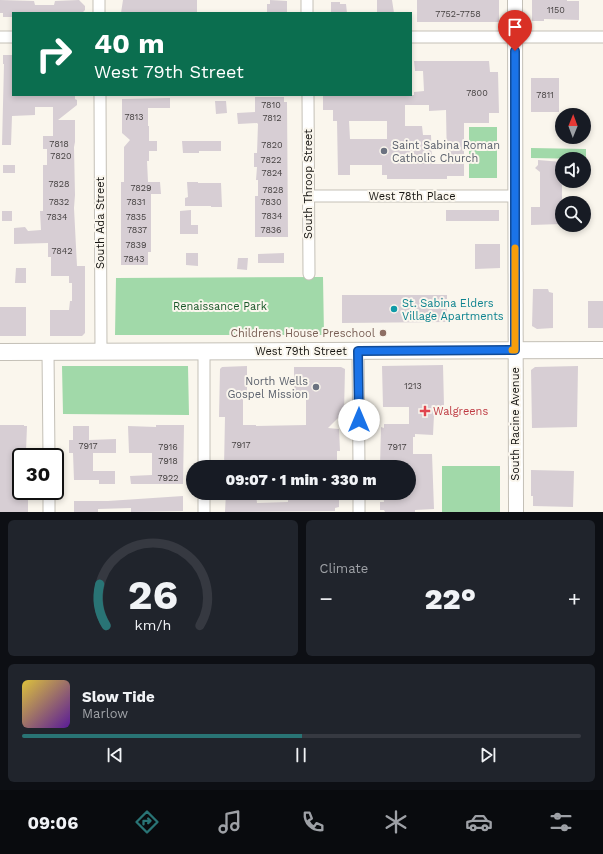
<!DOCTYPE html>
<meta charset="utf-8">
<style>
body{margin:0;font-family:"Work Sans",sans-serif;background:#20242c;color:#f1f3f6;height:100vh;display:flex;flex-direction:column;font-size:15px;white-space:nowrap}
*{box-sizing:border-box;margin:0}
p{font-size:13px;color:#9ea1a6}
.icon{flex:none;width:22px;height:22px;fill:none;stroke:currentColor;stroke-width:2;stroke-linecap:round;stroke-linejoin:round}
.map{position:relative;height:512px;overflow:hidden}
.sheet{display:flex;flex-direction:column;gap:8px;padding:8px;background:#0d0f14;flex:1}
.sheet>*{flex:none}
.guide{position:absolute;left:12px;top:12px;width:400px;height:84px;border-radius:0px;box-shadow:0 2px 6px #0003;background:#0b6e4f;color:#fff;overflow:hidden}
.needle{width:26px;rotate:1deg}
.tools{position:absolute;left:555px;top:108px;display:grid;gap:8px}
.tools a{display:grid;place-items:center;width:36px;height:36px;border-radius:50%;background:#171b24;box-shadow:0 2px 6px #0003;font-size:20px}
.speed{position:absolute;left:12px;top:448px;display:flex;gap:8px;font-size:20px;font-weight:700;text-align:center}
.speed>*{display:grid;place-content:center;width:52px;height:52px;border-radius:50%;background:#171b24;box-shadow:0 2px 6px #0003;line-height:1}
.speed .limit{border:2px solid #111;border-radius:6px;background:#fff;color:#111}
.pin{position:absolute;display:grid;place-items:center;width:34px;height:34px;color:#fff;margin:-41px -17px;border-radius:50% 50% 50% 0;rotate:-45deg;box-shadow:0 0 4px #0007}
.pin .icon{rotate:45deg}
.me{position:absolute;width:44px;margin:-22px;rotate:0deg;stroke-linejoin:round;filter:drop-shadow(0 0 3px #0008)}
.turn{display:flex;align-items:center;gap:14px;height:84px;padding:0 16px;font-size:18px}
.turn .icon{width:52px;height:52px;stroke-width:2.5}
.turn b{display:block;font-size:28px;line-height:34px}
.big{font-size:30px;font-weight:800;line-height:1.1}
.sheet .tile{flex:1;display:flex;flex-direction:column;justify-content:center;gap:6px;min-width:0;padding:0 14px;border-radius:6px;background:#20242c}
.sheet .dial{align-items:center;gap:0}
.dial svg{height:104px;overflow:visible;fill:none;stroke:#363941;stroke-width:7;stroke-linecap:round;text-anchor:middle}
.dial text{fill:#f1f3f6;stroke:none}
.song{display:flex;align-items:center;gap:12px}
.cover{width:48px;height:48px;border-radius:6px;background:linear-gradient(135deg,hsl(50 70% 55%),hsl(270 70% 35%))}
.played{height:4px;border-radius:2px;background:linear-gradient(90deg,#297475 50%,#363941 50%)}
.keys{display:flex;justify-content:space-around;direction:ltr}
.heat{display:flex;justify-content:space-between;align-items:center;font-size:22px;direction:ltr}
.sheet .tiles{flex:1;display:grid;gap:8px;grid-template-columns:1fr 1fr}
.tile:last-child{grid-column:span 2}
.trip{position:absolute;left:186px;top:460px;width:230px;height:40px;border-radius:20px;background:#171b24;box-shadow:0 2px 6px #0003;font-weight:800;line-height:40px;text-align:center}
.tabs{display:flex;height:64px;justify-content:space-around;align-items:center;background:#090b0e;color:#9ea1a6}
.tabs .icon{width:28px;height:28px}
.tabs .selected{color:#297475}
.tabs b{font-size:18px;color:#f1f3f6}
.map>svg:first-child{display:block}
</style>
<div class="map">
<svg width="603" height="512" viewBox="0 0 603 512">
<rect width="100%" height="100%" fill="#faf6ed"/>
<path fill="#a1d9a9" d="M469,127H497V178H469Z
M531,148L586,149V159L531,158Z
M323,277L324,335H115L116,278Z
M62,366H188L189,415L63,414Z
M442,466H500V512H442Z"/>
<path fill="#d7ced4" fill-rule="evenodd" d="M0,0L34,1L35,5H54L55,1L79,0L85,6V10L82,13H13V17H3V13H0Z
M123,0H197V13H121Z
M270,0L287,1V13H267V4H270Z
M377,0H392L394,13H377Z
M417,0H499V22H417Z
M532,0H567V1H579V20L544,19V21H532Z
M331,2H340V4H346L347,13H331Z
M3,55H13L12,95H75V99L77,100V105L58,120H75V142L74,147L75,195L74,208L77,266H85V333L82,336H50V310H69L70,301H72V283H69V276H51V257H48V243L14,244V228L25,227L28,231L41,230L40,211H43V165H47V149H43V136H53V107H35V115L12,116L11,145H2L4,64H3Z
M414,61H489L490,72H498L499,113H489V123H464V176H447V179H387V175H382V165H350V175H338L337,121H333V110H323V95H414V92L424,91L423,71H415ZM405,105H429V111L446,110L447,164H432L431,135H423L422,126H405ZM349,121H387V139H350Z
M531,78H559V112H531Z
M255,97H284V102H287L288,237H255V196H258V180H256L257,167H254V153H257L258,124L257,123L238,124L237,113L255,112Z
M170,98V108H148V126H149V141H157V151H149V161H147L148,182H160L161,194H151V252H148V265H121V182H124V147L130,140L122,133V99Z
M215,101H226L227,113L216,114Z
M182,141H221V151H199V153H183Z
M538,160L562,162V224L531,225V207H540V172L535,168L538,165Z
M3,165H15V173H3Z
M187,182H198V183H221L222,207H211V206H185V198L188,197Z
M191,210V225H198V234H180V211Z
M446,210H499V221H446Z
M2,211H12V221H2Z
M475,244H500V268L475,269Z
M186,253H198V266L186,265Z
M284,253V263H258V254Z
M238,258H248L247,270L237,269Z
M16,268H26V283H15Z
M533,289H548L549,292L553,293V328L537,329L532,326Z
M342,295H447V322L342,323Z
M588,301H603V328H588Z
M0,307H26V336H0Z
M443,365L444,406H440V415H434L433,435L415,434V437H413V454H432L434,509L415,510V512H385L384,510H380V502H384L383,493H409V466H380L381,427L384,428V424H409V407H383L382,366Z
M247,366V393H243V425H256V426L306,425V398H294V367H341L345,369L344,412L328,428L339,429L340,451H337V463L335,466L224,467L225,417H219L220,369L222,367Z
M578,366L577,427L532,428L531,370L535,367Z
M0,425H24V426H27L26,451H23L24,457H21V491H28V512H0Z
M156,425H184L183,484H131L130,476L152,475V453H129L128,426L156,427Z
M73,426H89V440L116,439V453H93V471H115V484H99V480H74L73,453H69V440H73Z
M531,470L574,471L573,507L533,506V496H531Z
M226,493H256L257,503L288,502V493H339V507L335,508V511L225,512Z
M183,496V511L131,512V508L98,509V512H74V501H108Z"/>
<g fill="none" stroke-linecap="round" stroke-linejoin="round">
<defs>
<path id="minor" d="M99,13V0
M307,13V0
M0,37H13
M411,37H603
M100,95L101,352
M308,95L309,274
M309,196H515
M204,351V467
M358,351L359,467
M48,352L49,457
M49,491V512
M204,493V512
M359,493V512"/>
<path id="tertiary" d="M515,0L516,512"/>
<path id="secondary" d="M0,352L603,350"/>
</defs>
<use href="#minor" stroke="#c4c0b7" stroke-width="13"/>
<use href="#tertiary" stroke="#c4c0b7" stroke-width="16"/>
<use href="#secondary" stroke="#c4c0b7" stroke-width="18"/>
<use href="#minor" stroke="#fff" stroke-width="11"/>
<use href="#tertiary" stroke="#fff" stroke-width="14"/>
<use href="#secondary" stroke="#fff" stroke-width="16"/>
</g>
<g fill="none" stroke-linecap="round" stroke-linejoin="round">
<defs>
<path id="route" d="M359,420L358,351L515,350V51"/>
</defs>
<use href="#route" stroke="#114b97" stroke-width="10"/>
<use href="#route" stroke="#1a73e8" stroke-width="7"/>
<path stroke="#f59e0b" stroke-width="7" d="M512,350H515V248"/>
</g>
<g fill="#6b7280" stroke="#faf6ed" stroke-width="1.5">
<circle cx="384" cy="151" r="4"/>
<circle cx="316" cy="387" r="4"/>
</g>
<circle fill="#0f9aa8" stroke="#faf6ed" stroke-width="1.5" cx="394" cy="309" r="4"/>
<circle fill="#8d6e63" stroke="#faf6ed" stroke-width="1.5" cx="383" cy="333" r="4"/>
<path fill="#e0444e" stroke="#faf6ed" stroke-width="1.5" d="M423 405h4v4h4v4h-4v4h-4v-4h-4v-4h4z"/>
<g text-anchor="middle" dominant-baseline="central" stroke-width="4" stroke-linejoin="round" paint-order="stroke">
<g font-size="9" fill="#464242">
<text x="556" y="10">1150</text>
<text x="458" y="14">7752-7758</text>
<text x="477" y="93">7800</text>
<text x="545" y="95">7811</text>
<text x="271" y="105">7810</text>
<text x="134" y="117">7813</text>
<text x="272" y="118">7812</text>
<text x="59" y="144">7818</text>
<text x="272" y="145">7820</text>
<text x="61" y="156">7820</text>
<text x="271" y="160">7822</text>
<text x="272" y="173">7824</text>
<text x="59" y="184">7828</text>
<text x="141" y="188">7829</text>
<text x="273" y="190">7828</text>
<text x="59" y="202">7832</text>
<text x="136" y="202">7831</text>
<text x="271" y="202">7830</text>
<text x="272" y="216">7834</text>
<text x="57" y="217">7834</text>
<text x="136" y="217">7835</text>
<text x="137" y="230">7837</text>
<text x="271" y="230">7836</text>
<text x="136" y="245">7839</text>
<text x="62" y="251">7842</text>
<text x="134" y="259">7843</text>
<text x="413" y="386">1213</text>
<text x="241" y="445">7917</text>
<text x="88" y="446">7917</text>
<text x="168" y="447">7916</text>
<text x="397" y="447">7917</text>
<text x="168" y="461">7918</text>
<text x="168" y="478">7922</text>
</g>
<g font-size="11" fill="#5b616d" stroke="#faf6ed" text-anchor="start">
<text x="392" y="145">Saint Sabina Roman<tspan x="392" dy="13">Catholic Church</tspan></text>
<text x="308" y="381" text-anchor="end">North Wells<tspan x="308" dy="13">Gospel Mission</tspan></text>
</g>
<g font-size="11" fill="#151411" stroke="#faf6ed">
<text transform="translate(308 184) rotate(-90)">South Throop Street</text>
<text x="412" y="196">West 78th Place</text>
<text transform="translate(100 223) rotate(-90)">South Ada Street</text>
<text x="301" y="351">West 79th Street</text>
<text transform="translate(515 424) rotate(-90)">South Racine Avenue</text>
</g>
<g font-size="11" fill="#0d838f" stroke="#faf6ed" text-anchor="start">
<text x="402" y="303">St. Sabina Elders<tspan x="402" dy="13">Village Apartments</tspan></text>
</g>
<g font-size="11" fill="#1a5829" stroke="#faf6ed">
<text x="220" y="306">Renaissance Park</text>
</g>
<g font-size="11" fill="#785e54" stroke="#faf6ed" text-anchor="end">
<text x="375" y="333">Childrens House Preschool</text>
</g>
<g font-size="11" fill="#be3a42" stroke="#faf6ed" text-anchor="start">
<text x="433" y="411">Walgreens</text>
</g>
</g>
</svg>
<div class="tools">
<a><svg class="needle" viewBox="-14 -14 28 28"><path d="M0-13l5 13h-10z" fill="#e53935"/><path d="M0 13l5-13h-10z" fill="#9ea1a6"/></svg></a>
<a><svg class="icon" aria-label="sound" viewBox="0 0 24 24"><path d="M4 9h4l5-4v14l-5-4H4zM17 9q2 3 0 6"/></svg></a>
<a><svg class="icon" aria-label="search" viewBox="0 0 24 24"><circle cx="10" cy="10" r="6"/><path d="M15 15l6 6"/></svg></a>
</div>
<div class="speed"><div class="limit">30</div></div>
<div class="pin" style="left:515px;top:51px;background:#d93025"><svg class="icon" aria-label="arrive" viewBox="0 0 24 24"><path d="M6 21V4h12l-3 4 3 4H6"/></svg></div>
<svg class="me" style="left:359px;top:420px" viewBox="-20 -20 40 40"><circle r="19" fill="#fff"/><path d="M0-13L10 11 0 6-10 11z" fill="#1a73e8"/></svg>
<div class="trip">09:07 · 1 min · 330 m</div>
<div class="guide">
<div class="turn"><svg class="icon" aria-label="right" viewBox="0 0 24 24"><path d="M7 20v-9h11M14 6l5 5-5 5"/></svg><div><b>40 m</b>West 79th Street</div></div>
</div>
</div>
<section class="sheet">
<div class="tiles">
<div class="tile dial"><svg viewBox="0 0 100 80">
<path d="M14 69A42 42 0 1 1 86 69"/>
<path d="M14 69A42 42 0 0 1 9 37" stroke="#297475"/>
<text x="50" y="56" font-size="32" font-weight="700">26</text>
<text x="50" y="72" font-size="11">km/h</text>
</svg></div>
<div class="tile"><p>Climate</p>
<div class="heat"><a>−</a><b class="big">22°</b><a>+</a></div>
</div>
<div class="tile">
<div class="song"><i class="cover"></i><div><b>Slow Tide</b><p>Marlow</p></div></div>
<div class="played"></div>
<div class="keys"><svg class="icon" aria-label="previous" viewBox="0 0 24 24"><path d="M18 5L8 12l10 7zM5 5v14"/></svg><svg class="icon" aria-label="pause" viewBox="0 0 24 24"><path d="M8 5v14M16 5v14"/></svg><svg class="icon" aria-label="next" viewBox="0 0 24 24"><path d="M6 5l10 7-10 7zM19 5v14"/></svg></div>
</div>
</div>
</section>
<nav class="tabs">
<b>09:06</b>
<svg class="icon selected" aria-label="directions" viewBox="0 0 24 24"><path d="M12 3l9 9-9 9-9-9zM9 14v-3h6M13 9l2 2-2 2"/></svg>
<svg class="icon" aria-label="music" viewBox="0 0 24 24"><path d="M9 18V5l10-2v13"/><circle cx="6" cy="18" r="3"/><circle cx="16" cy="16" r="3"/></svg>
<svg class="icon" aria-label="phone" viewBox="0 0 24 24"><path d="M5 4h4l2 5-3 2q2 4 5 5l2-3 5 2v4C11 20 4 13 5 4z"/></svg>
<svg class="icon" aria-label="climate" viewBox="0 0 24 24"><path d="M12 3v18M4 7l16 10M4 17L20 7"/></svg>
<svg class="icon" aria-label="car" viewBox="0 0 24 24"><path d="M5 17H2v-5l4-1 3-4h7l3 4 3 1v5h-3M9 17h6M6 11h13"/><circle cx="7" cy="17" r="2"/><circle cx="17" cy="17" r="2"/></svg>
<svg class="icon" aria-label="filters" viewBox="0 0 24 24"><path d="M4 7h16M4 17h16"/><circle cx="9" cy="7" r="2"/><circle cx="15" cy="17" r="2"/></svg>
</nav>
